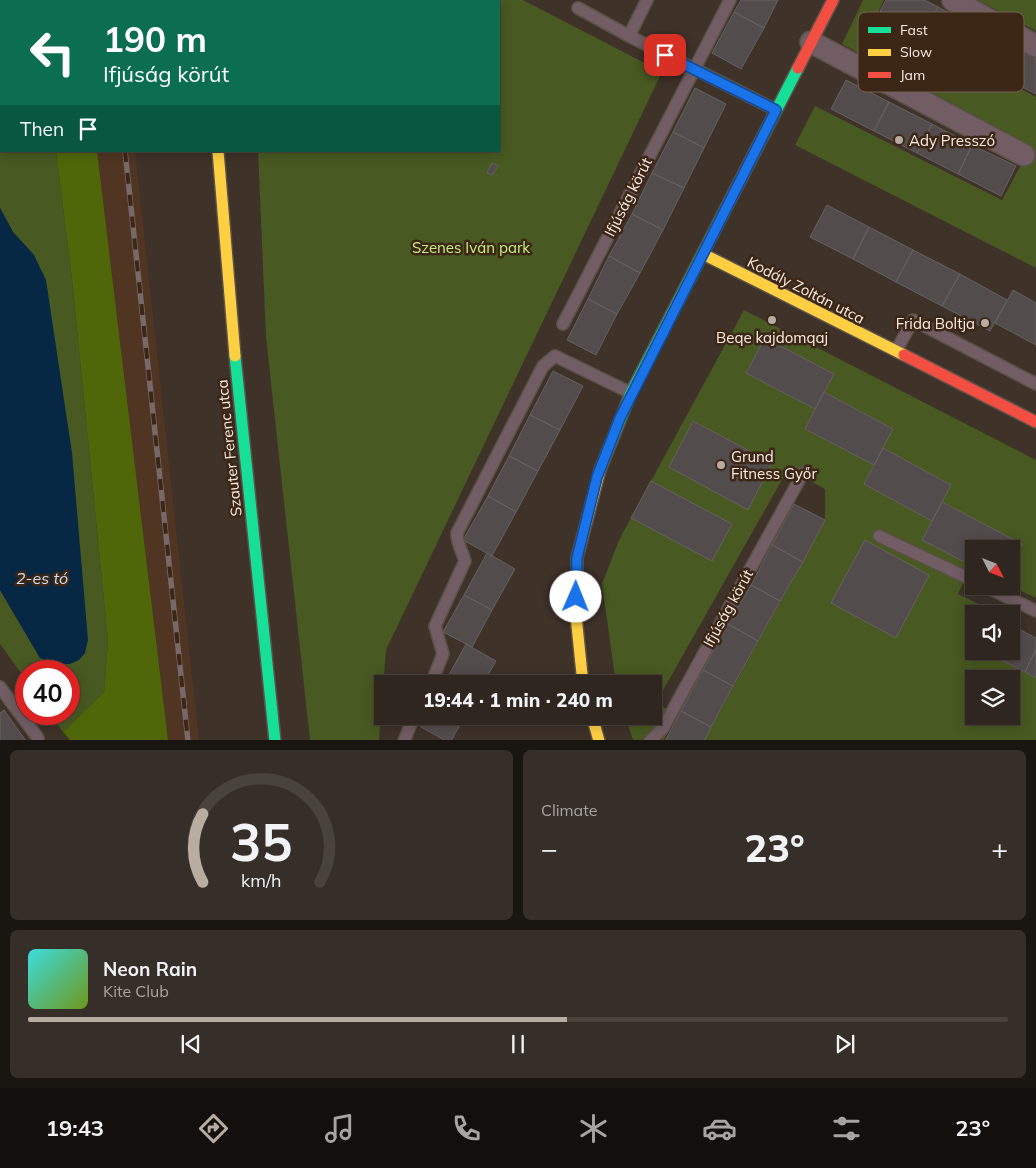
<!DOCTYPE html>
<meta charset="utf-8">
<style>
body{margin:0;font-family:Mulish,sans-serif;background:#362e28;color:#f1f3f6;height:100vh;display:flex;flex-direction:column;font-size:19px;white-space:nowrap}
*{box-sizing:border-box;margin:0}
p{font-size:16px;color:#a7a5a4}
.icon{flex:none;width:28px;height:28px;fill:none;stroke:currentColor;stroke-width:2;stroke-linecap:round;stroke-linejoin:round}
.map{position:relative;height:740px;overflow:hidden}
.details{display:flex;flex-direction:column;gap:10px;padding:10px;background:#191511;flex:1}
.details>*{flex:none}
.guide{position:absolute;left:0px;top:0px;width:500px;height:152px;box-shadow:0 2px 12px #0003,0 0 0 1px #49433d;background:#0b6e4f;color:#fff;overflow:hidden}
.needle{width:32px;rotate:132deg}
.tools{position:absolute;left:965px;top:540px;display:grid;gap:10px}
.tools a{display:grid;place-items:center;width:55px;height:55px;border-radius:0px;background:#2e261f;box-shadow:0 2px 12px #0003,0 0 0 1px #49433d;font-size:25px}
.speed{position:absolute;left:15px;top:660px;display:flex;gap:10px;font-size:25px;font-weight:700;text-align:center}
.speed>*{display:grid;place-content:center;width:65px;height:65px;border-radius:50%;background:#2e261f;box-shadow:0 2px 12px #0003,0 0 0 1px #49433d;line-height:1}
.speed .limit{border:8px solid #d22;background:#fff;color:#111}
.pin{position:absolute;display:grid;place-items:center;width:42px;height:42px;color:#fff;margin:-21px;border-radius:10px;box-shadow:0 2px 8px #0006}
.me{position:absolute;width:55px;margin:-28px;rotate:1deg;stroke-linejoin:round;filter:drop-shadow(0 0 4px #0008)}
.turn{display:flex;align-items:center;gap:18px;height:105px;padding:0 20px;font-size:22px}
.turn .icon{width:65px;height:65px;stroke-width:2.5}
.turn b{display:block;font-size:35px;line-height:42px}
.then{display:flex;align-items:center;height:48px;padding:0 20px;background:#0003;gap:10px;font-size:19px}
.big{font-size:38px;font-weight:800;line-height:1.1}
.details .tile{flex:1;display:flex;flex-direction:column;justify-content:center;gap:8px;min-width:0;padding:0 18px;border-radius:8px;background:#362e28}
.details .dial{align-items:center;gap:0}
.dial svg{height:130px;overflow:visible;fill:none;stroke:#49433d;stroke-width:7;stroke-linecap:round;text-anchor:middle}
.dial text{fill:#f1f3f6;stroke:none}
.song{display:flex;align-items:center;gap:15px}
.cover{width:60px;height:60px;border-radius:8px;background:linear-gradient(135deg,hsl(180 70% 55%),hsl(80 70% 35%))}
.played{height:5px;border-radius:2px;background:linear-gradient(90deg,#b9aca1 55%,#49433d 55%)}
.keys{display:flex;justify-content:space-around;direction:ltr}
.heat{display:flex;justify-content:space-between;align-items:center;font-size:28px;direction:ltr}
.details .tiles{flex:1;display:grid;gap:10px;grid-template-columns:1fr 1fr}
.tile:last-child{grid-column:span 2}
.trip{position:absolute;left:374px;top:675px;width:288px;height:50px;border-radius:0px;background:#2e261f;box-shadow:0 2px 12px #0003,0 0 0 1px #49433d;font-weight:800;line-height:50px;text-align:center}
.dock{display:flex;height:80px;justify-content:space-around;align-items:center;background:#120f0c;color:#a7a5a4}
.dock .icon{width:35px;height:35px}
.dock .active{color:#b9aca1}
.dock b{font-size:22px;color:#f1f3f6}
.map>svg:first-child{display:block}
</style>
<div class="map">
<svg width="1036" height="741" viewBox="0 0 1036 741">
<rect width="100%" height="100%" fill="#3e3229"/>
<path fill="#4f3522" d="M208,0H360L209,1Z
M97,151H135L199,740H168Z"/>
<path fill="#485921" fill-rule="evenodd" d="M0,0H49L1,1V151H56L72,279L108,641L104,692L63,732L50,714H69V671H26V680L0,644V590L40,658L34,255L13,232L0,208Z
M464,0H523L662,72L386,650L379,740H310L266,337L258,151H499V1Z
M863,0H884L878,12L1036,97V268L795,145L815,106L1002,200L1031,146L842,44Z
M978,0H1036V31Z
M744,310L1036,460V598L1011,586V564L1022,544L942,502L951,485L883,448L893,429L824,392L834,374L765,338L746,373L815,409L805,429L874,465L864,484L932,521L922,540L974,567V576L968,573L958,594L995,612L974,614V651H983L1036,678V740H704L825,520V489L788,469L656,703L676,714L664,740H633L625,716H652V684H616L602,584L619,540ZM974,679H1011V716H974Z"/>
<path fill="#4f6709" d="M56,151H97L168,740H70L63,732L104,692L108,641L72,279Z"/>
<path fill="#062845" d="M0,208L13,232L34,255L46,280L72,453L88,640L85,653L79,660L70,664H54L40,658L0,590Z"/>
<path fill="#534c4c" stroke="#676061" d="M741,0H778L764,28L734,12Z
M886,0H925L938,7L923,35L880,11Z
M938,7L981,30L966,57L923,35Z
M734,12L764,28L741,69L712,53Z
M1020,50L1036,59V94L1005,78Z
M846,80L889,102L874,131L831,109Z
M695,88L726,104L704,148L673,132Z
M889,102L932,124L917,153L874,131Z
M932,124L972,145L958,174L917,153Z
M673,132L704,148L684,188L652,173Z
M972,145L1016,166L1001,196L958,174Z
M492,163L498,166L492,175L487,173Z
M652,173L684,188L663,230L632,214Z
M827,205L869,227L853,259L810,237Z
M632,214L663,230L640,273L609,256Z
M869,227L913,250L896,282L853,259Z
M913,250L960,274L942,306L896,282Z
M609,256L640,273L617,314L588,299Z
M960,274L1007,300L990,331L942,306Z
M1013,290L1036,303V345L995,323Z
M588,299L617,314L596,355L567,340Z
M765,338L834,374L815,409L746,373Z
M553,371L583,386L560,430L530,415Z
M824,392L893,429L874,465L805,429Z
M530,415L560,430L538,471L509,456Z
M693,421L772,463L748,510L669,467Z
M883,448L951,485L932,521L864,484Z
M509,456L538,471L516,512L488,496Z
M651,481L732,524L712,561L631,518Z
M488,496L516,512L492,556L463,540Z
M942,502L1022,544L1011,564V549H974V567L922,540Z
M794,504L825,520L803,562L772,545Z
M865,540L929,575L896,638L831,603Z
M772,545L803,562L780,601L751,585Z
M487,553L515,569L492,610L464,595Z
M751,585L780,601L758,641L728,624Z
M464,595L492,610L472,647L443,632Z
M728,624L758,641L733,686L703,670Z
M1011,625L1036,638V649L1025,672L983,651H1011Z
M466,644L496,661L483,684H444Z
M1036,649V678L1025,672Z
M703,670L733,686L711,727L681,711Z
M4,710L26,741H0V713Z
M681,711L711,727L704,741H665Z
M426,716H465L451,741H446L421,727Z"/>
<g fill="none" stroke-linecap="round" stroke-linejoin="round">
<defs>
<path id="lane" d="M647,0L629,36L776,110
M322,1V0
M578,8L629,36
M563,324L730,0
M896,351L913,320L1036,384
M879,536L974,581
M984,586L1036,611
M431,684L443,654L435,626L465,561C462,551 457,544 457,533L543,366L555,356L631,393
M0,687L38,738
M404,741L414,716
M650,741L663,728L803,473"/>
<path id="street" d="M953,0L1036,46
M811,42L1024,155"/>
<path id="fast" d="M235,356L275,741
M600,470L631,393L798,68"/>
<path id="slow" d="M208,0L209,1
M218,151L235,356
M703,254L904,355
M583,684L576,616L577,558L600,470
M592,716L599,741"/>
<path id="jam" d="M798,68L833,0
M904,355L1036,422"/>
</defs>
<use href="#lane" stroke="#5b5148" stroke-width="14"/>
<use href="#street" stroke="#5b5148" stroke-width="24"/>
<use href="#fast" stroke="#5b5148" stroke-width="14"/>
<use href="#slow" stroke="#5b5148" stroke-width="14"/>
<use href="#jam" stroke="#5b5148" stroke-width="14"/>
<use href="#lane" stroke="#715d63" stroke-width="11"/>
<use href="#street" stroke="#715d63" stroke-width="21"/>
<use href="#fast" stroke="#16e098" stroke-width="11"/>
<use href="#slow" stroke="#ffcf43" stroke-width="11"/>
<use href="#jam" stroke="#f24e42" stroke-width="11"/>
<defs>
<path id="rail" d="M108,0L109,1
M125,151L188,741"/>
</defs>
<use href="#rail" stroke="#776969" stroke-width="5.5"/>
<use href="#rail" stroke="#3c2717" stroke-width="4" stroke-dasharray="11" stroke-linecap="butt"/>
</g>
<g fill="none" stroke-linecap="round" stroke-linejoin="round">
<defs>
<path id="route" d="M576,597L577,558L597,477L620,418L776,110L665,55"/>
</defs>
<use href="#route" stroke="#114b97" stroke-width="12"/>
<use href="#route" stroke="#1a73e8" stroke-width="9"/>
</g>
<g fill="#b9aca1" stroke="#3c2717" stroke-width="2">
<circle cx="899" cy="140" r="5"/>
<circle cx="772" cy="320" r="5"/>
<circle cx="985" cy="323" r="5"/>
<circle cx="721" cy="465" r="5"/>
</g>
<g text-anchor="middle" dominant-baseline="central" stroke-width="5" stroke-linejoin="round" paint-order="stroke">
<g font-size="15" fill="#fbede2" stroke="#3c2717" text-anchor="start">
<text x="909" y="140">Ady Presszó</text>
<text x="975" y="323" text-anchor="end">Frida Boltja</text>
<text x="772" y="337" text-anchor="middle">Beqe kajdomqaj</text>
<text x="731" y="456">Grund<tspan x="731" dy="17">Fitness Győr</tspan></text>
</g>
<g font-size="15" fill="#fbede2" stroke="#3c2717">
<text transform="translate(628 197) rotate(-63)">Ifjúság körút</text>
<text transform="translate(806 290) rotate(27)">Kodály Zoltán utca</text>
<text transform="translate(229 448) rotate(-96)">Szauter Ferenc utca</text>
<text transform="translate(728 608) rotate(-61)">Ifjúság körút</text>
</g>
<g font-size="15" fill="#c7f27a" stroke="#3c2717">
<text x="471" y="247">Szenes Iván park</text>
</g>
<g font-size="16" font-style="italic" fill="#cedff1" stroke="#3c2717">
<text x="42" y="578">2-es tó</text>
</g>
</g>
<rect x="858" y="12" width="166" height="80" rx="8" fill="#3c2717" stroke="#756254" stroke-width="1"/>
<rect x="868" y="27" width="23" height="6" fill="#16e098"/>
<rect x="868" y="49" width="23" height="7" fill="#ffcf43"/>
<rect x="868" y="72" width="23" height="6" fill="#f24e42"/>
<g font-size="14" fill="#fbede2">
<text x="900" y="35">Fast</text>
<text x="900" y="57">Slow</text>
<text x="900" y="80">Jam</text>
</g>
</svg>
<div class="tools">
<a><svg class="needle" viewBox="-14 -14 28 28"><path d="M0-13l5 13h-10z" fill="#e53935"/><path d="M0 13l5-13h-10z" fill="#a7a5a4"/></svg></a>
<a><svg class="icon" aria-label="sound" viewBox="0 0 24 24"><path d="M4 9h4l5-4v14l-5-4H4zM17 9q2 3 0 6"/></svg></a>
<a><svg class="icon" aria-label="layers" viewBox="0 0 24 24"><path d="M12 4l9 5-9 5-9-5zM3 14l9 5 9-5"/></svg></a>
</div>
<div class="speed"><div class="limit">40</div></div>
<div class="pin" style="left:665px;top:55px;background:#d93025"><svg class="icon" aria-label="arrive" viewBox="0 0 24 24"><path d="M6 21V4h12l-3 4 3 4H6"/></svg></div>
<svg class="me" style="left:576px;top:597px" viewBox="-20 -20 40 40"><circle r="19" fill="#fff"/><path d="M0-13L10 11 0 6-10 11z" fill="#1a73e8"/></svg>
<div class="trip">19:44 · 1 min · 240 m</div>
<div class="guide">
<div class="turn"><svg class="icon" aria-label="left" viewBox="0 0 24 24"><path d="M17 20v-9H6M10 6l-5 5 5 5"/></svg><div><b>190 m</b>Ifjúság körút</div></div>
<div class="then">Then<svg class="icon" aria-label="arrive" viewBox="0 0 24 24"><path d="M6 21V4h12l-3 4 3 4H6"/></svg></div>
</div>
</div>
<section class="details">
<div class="tiles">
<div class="tile dial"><svg viewBox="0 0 100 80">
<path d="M14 69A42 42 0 1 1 86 69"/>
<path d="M14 69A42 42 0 0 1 14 27" stroke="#b9aca1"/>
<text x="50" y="56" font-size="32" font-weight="700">35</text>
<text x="50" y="72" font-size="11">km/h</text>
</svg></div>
<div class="tile"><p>Climate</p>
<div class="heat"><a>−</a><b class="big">23°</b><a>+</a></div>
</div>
<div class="tile">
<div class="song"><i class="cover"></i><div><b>Neon Rain</b><p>Kite Club</p></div></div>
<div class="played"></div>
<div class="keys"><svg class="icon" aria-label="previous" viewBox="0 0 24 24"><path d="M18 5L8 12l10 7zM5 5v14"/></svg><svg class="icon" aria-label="pause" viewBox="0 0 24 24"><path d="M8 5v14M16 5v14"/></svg><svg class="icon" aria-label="next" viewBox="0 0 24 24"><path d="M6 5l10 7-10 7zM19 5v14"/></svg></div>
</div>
</div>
</section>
<nav class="dock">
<b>19:43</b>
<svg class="icon active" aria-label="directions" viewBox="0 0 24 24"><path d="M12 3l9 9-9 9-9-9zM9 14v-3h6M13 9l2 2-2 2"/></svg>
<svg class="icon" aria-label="music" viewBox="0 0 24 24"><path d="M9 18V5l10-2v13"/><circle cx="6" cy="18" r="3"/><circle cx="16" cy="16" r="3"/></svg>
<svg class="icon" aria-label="phone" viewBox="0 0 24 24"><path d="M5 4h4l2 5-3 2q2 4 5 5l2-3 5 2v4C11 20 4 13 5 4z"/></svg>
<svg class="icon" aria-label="climate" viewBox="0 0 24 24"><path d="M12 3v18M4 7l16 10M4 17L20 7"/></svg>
<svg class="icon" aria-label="car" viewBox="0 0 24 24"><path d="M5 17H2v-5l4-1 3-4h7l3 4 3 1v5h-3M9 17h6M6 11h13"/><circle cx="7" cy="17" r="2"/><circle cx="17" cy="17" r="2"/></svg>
<svg class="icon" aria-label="filters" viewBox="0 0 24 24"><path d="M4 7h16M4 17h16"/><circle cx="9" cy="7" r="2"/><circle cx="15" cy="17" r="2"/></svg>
<b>23°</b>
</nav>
